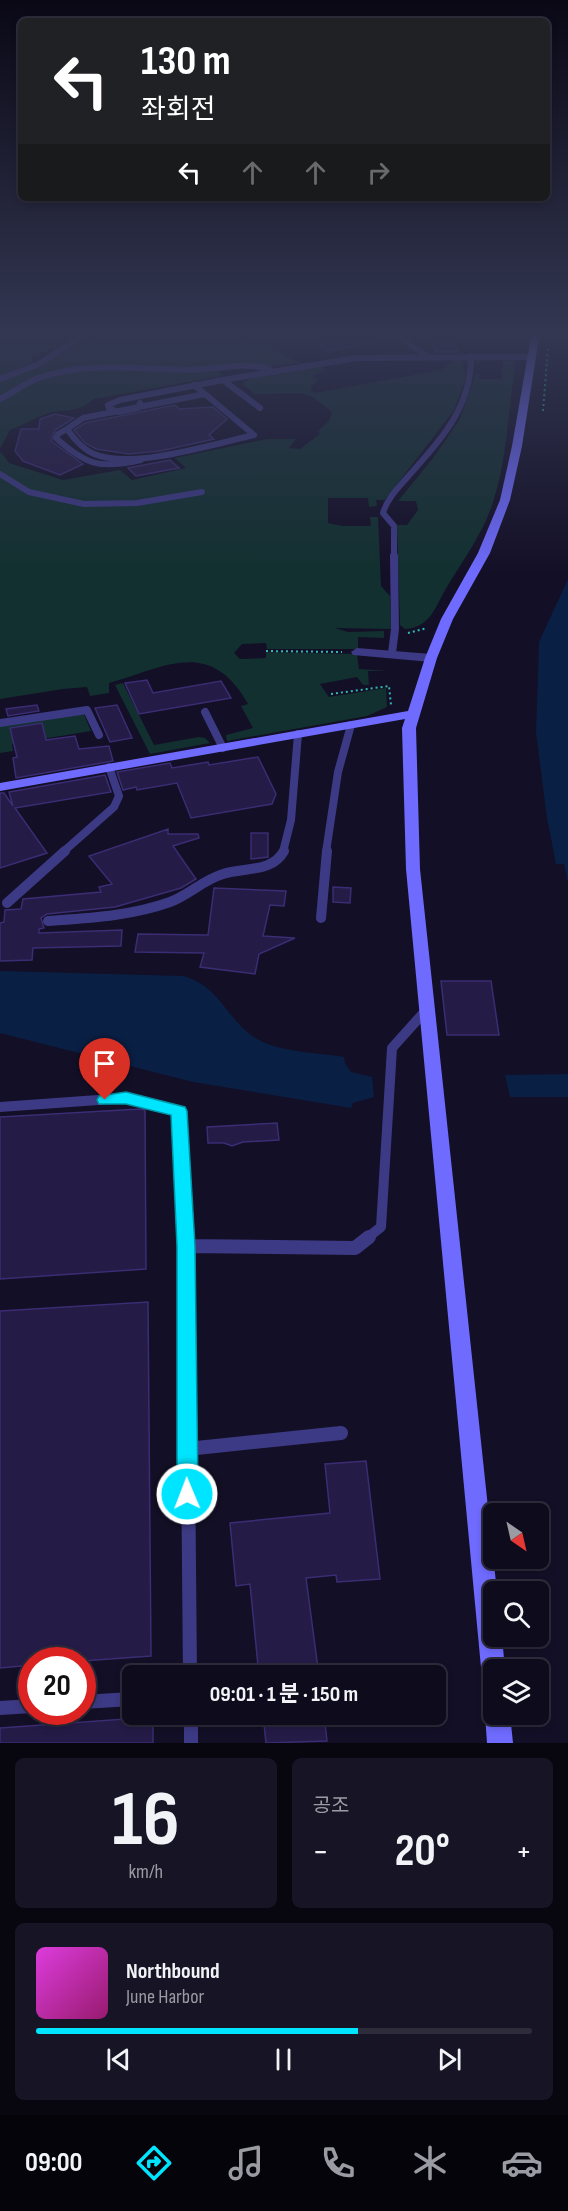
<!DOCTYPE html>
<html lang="ko">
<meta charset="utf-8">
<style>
body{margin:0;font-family:"Sofia Sans Condensed","Noto Sans KR",sans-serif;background:#171425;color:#f1f3f6;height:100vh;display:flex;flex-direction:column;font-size:22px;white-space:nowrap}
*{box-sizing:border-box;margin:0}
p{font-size:20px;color:#9b9ba3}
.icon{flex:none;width:33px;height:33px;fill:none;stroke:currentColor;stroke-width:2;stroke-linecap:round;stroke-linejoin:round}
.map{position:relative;height:1743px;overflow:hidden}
.panel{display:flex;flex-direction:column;gap:15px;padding:15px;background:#08060f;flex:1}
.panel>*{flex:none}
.top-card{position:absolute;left:18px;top:18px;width:532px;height:183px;border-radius:9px;box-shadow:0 3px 9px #0003,0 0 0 2px #2e2b3b;background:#202124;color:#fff;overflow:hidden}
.needle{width:39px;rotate:146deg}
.controls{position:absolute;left:483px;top:1503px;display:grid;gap:12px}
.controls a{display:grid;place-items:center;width:66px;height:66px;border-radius:9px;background:#0e0b1c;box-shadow:0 3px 9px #0003,0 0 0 2px #2e2b3b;font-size:30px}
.speed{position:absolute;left:18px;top:1647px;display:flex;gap:12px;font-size:30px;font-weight:700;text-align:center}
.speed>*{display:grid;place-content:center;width:78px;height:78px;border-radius:50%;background:#0e0b1c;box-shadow:0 3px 9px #0003,0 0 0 2px #2e2b3b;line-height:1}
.speed .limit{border:9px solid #d22;background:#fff;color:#111}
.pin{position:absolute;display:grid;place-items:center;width:51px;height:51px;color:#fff;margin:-62px -26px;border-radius:50% 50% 50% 0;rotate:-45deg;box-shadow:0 0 6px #0007}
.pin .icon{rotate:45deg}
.me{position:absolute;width:66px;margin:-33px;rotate:359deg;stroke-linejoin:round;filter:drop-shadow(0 0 4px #0008)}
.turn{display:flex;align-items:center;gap:21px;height:126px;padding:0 24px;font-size:27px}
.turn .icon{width:78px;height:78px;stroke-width:2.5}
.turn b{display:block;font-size:42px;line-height:51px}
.lanes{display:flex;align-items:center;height:57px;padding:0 24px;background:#0003;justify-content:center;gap:30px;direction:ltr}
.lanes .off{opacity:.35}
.big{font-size:45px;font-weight:700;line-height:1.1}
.panel .widget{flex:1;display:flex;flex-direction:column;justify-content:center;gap:9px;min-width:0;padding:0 21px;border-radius:9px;background:#171425}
.panel .dial{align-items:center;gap:0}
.dial b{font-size:78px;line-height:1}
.song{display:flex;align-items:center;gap:18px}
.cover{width:72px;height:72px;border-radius:9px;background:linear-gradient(135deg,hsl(300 70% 55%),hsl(320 70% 35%))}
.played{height:6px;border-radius:3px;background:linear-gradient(90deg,#00e5ff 65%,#2e2b3b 65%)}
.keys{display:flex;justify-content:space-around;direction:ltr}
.heat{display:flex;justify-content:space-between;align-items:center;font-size:33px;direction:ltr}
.panel .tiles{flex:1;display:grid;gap:15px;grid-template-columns:1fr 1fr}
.widget:last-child{grid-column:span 2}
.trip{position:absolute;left:122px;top:1665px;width:324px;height:60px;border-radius:9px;background:#0e0b1c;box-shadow:0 3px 9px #0003,0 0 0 2px #2e2b3b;font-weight:700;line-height:60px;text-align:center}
.tab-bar{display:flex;height:96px;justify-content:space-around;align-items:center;background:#06040b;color:#9b9ba3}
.tab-bar .icon{width:42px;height:42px}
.tab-bar .current{color:#00e5ff}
.tab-bar b{font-size:27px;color:#f1f3f6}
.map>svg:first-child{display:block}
</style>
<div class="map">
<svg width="568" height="1743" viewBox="0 0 568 1743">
<rect width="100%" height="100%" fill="#130f26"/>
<path fill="#12302f" d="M0,331H69L55,347L32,357L31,363L0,376Z
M137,331H171L170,334L234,337L261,344L300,363L219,371L221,376L94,399C75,415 66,407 45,414C33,419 24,425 10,430L0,449V381C48,358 82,337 137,331Z
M455,359L463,361L466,378L454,410L385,500H376L377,506L369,507L368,498H328V523L342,526H371L370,517H378L381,586L390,596L391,629L335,628L348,632L384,631V638L358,637V649H267L266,643L242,644L234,653L240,659L266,658V652L357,654L359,669L388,671H368L369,685H363L357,677L320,684L329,697L386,688L387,707L367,716L227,741L226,735L253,728L241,706L248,704C210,637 166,667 109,683V693L90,696L87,687L63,689L0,699V451L9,463L63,480L120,470L132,480L186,468L175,458L267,439H296L289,448L300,449L320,434L318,431L329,421L332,412L313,397L301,393L255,394L242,384L252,378L321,365L325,371L312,376L318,380L311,387V391L315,393L441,370Z
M476,360L516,361C508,407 508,457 493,502C484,532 463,560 447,587C435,606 432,627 405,629L400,625L397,525H407L418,510L416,501H398L434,457L460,419L476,374H479V379H501L503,361H480L478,367Z
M123,683L154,745L199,737L205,738L210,743L150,754L115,685Z
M83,712L91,731L12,744L13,751L0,753V724Z"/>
<path fill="#0a1f44" d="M568,579V883L564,864H556L547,818L536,732L539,642Z
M0,971L183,976C222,986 228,1025 261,1041C282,1052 320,1053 344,1057L345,1063L351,1072L372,1077L374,1097L353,1103L351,1108L193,1082L0,1033Z
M568,1074V1097H510L505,1075Z"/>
<path fill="#241b47" stroke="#3b2d73" stroke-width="1.5" d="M302,331H386L394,339L328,351Z
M428,331H450L458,352H435Z
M175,405L179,409L213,407L227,419L209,435L214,439L160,451L129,454L96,449L85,443L74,430L85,423Z
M55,414L74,418L55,430L51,441L83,464L60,475L23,461L15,451L21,429H39L40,419Z
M170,460L179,468L136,476L128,468Z
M147,680L153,693L221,681L231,698L139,714L125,683Z
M37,705L39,711L8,716L6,709Z
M117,705L132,738L110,742L95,708Z
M42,723L46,740L75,736L79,749L109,746L113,761L16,778L13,758L17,757L10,728Z
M258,757L276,794L272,804L191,818L177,783L137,790L136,787L123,790L117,772L170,763L172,768L208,762L209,765Z
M105,775L111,792L15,808L47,853L0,868V793H4L13,806L9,792Z
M168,829V834H198L199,838L173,846L196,879L181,888L115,907L47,914L41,918L44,928L39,929V933L122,930L121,946L33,948L32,960L0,961V923L4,922L5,910L21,909L23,899L101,892L99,887L112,884L89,856Z
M251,833H268V857L251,859Z
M333,887L351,888L350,903L333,902Z
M214,888L286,891L284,906L270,905L263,936L295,938L259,954L255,974L200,967L204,953L135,952L138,934L208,935Z
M441,981H491L499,1035H447Z
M140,1109L145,1110L146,1269L0,1279V1117Z
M277,1123L279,1140L243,1142L232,1146L224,1143H208L207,1127Z
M148,1302L151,1656L82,1661L32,1660V1665L0,1668V1311Z
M366,1461L380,1579L337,1582L336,1575L306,1578L319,1676H259L250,1584L236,1586L230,1523L330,1513L325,1464Z
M263,1714H324L327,1741L266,1743Z
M153,1717V1743H0V1728Z"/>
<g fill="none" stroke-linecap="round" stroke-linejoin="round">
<path stroke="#2fb8b0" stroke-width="2" stroke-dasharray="2 3" stroke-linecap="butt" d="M543,411L548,348
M408,633L427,628
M266,651L342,652
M331,694L389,686L391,705"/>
<path stroke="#3d3a85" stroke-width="6" d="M391,331L428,357
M0,379L39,364L90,331
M194,385L205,394
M205,394L254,435C214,444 131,470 94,454C82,449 74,439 67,429L83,418Z
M0,399C12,393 24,384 36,379C84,361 138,369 187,370C217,370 238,361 269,369
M109,408L108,405L120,400L223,380
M260,408L223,380L356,358L531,357
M67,429L58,434L56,438C87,466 101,469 141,460
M0,474L29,492L84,504L137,503L202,492
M394,557V526L383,513C388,496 401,485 412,472C443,437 472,405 471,356"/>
<path stroke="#3d3a85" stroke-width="8" d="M392,653L395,629L394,556
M205,712L223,748
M0,723L87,710L99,735
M63,852L114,807L119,796L109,767
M283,852L291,820L298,734
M326,852L338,772L351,725"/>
<path stroke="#3d3a85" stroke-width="10" d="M7,903L65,851
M321,918L327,851
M48,921C89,918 131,916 170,902C189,895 203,880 223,874C244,867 272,873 284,851
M0,1107L126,1098L179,1111L186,1238
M367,1238L381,1227L392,1048L428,1008"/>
<path stroke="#3d3a85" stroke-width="14" d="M186,1237L190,1676
M186,1246L355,1248L369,1237
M187,1449L341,1433
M82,1702L132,1699
M0,1708L32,1706
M191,1714V1743"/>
<path fill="#3d3a85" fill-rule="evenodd" d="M357,648L431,654L437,658L431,662L353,655L351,652Z"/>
<path fill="#6f6bff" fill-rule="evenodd" d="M532,331H540L522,446L510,500L490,553L453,619L437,658L416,728L420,869L497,1592H494V1636H502L505,1670H494V1690L485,1687L482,1678L406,869L402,728L405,719L0,791V783L408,711L425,658L441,619L478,553L500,500L512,446Z
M494,1703V1714H510L513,1743H487L485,1714L488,1705Z"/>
<path stroke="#3d3a85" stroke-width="6" d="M109,408L118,412L138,408L140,403"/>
</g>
<linearGradient id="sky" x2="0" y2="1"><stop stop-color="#0a0815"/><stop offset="0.58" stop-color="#333752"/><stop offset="1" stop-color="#333752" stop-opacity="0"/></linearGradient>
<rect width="568" height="575" fill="url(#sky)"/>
<path fill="#00e5ff" stroke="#0095a6" stroke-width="1.5" d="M126,1092L185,1107L187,1111L195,1246L198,1494L195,1501L187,1504L180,1501L177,1494V1246L171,1115L126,1104H99L97,1100L99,1096Z"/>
</svg>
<div class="controls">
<a><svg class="needle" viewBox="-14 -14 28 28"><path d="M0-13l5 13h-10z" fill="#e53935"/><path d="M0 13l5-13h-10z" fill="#9b9ba3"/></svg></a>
<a><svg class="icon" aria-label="search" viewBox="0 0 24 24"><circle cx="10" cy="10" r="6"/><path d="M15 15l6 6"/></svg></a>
<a><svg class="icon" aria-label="layers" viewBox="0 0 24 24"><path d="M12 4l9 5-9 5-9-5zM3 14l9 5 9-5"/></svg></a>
</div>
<div class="speed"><div class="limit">20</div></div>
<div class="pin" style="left:105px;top:1100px;background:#d93025"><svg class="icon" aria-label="arrive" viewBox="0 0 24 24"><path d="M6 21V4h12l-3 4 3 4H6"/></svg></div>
<svg class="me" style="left:187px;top:1494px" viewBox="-20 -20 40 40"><circle r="17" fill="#00e5ff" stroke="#fff" stroke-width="3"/><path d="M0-11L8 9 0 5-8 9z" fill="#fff"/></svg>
<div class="trip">09:01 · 1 분 · 150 m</div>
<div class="top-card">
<div class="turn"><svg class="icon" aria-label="left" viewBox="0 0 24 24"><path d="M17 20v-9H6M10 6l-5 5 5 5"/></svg><div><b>130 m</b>좌회전</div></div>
<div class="lanes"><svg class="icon" aria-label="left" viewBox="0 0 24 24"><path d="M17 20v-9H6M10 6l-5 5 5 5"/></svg><svg class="icon off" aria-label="ahead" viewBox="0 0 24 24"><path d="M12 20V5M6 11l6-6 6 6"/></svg><svg class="icon off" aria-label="ahead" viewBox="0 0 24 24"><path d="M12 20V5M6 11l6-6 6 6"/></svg><svg class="icon off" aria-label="right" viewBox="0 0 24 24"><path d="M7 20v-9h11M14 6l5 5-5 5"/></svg></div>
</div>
</div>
<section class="panel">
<div class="tiles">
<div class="widget dial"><b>16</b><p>km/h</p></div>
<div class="widget"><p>공조</p>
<div class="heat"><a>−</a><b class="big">20°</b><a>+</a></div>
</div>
<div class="widget">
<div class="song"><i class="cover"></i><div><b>Northbound</b><p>June Harbor</p></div></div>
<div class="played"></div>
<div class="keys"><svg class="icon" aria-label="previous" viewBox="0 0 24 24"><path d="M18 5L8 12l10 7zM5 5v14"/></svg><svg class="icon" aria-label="pause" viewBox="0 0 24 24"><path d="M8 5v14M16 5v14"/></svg><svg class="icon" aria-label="next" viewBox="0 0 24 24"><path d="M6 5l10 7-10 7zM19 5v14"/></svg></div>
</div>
</div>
</section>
<nav class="tab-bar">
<b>09:00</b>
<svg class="icon current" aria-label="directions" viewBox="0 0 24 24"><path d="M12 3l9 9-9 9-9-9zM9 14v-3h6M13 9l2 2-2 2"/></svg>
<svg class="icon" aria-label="music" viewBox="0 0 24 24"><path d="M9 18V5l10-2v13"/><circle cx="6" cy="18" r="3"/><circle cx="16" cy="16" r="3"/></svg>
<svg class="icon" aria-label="phone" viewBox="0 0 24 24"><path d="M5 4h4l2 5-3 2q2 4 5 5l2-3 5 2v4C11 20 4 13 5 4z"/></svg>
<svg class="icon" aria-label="climate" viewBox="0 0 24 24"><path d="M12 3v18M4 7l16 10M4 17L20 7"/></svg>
<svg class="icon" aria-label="car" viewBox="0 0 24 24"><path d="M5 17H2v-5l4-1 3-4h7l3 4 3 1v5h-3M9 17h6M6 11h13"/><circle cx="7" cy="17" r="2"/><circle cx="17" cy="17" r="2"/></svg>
</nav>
